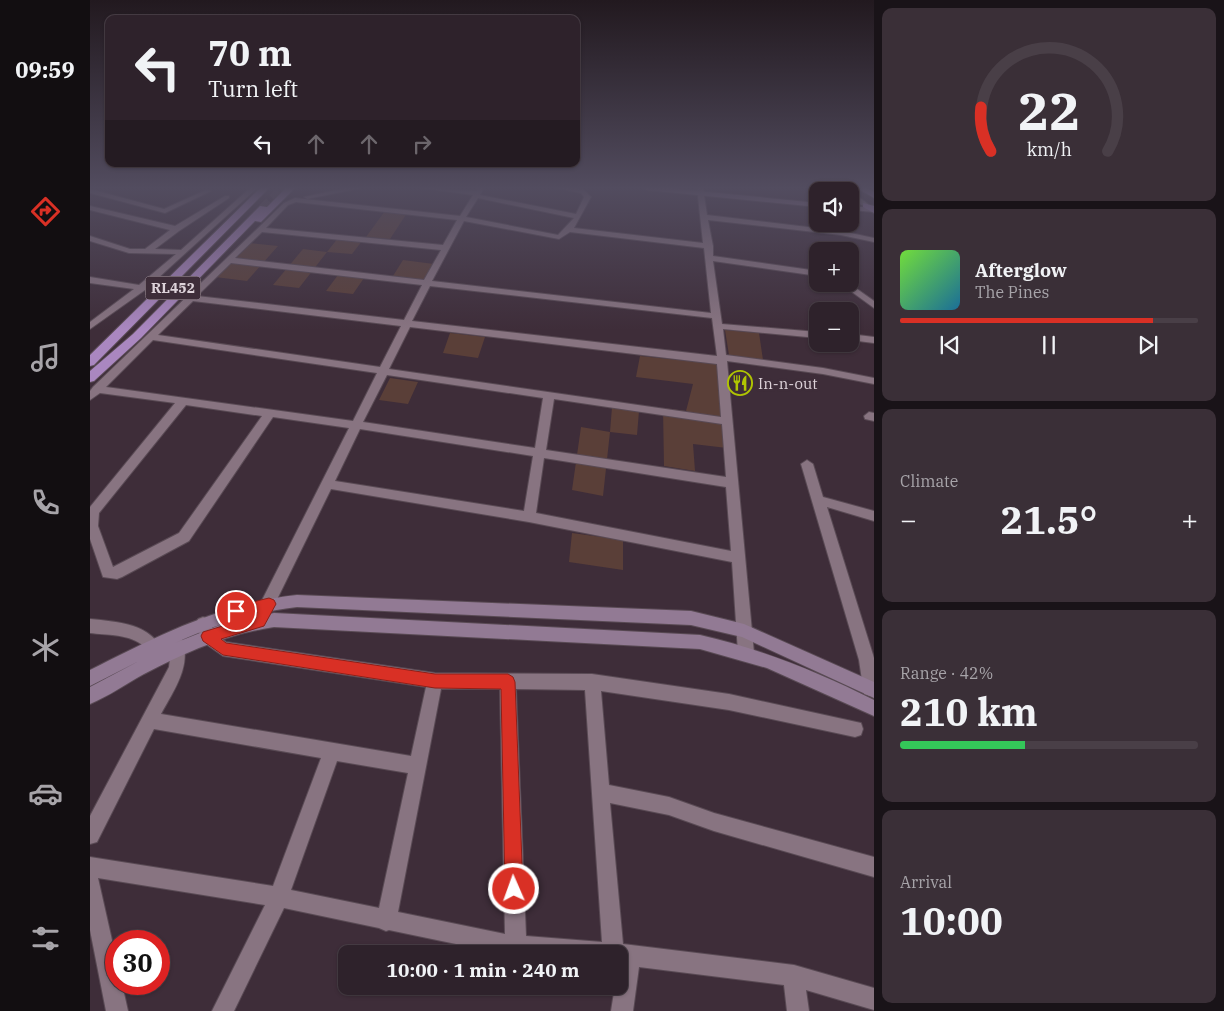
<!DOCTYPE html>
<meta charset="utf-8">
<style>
body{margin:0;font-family:"IBM Plex Serif",serif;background:#3a2f37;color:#f1f3f6;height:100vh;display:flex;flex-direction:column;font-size:19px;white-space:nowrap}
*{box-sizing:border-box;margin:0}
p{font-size:16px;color:#a7a4a9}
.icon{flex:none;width:28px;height:28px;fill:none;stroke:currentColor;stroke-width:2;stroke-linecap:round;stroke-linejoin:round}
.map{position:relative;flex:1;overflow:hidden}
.sheet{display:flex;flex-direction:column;gap:8px;padding:8px;background:#191318;width:350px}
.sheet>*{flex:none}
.guide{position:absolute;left:15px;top:15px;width:475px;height:152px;border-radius:10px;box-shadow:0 1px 4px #0004,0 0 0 1px #493f47;background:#2e222b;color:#f1f3f6;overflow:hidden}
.tools{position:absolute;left:719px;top:182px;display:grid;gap:10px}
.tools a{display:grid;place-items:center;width:50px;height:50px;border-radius:10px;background:#2e222b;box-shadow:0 1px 4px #0004,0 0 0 1px #493f47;font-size:25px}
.speed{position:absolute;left:15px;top:930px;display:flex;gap:10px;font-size:25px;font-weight:700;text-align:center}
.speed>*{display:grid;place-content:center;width:65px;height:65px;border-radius:50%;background:#2e222b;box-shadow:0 1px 4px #0004,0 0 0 1px #493f47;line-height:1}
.speed .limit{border:8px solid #d22;background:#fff;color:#111}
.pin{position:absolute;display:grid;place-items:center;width:42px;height:42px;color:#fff;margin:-21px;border:2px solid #fff;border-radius:50%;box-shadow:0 1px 5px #0007}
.me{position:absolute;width:55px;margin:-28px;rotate:358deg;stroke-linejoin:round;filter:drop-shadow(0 0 4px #0008)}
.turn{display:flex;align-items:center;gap:18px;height:105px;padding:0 20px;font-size:22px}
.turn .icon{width:65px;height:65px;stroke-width:2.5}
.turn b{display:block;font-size:35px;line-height:42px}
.lanes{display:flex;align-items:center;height:48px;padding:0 20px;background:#0003;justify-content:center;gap:25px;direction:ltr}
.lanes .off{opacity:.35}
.big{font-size:38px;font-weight:700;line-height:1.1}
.sheet .card{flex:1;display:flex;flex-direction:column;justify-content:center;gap:8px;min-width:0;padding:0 18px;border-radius:10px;background:#3a2f37}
.sheet .dial{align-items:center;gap:0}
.dial svg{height:130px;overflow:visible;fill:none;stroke:#493f47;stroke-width:7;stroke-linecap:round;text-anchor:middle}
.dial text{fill:#f1f3f6;stroke:none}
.song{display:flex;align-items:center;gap:15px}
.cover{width:60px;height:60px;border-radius:8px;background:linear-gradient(135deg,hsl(100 70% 55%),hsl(200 70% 35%))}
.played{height:5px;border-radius:2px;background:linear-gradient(90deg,#d93025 85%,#493f47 85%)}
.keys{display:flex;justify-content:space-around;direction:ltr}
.heat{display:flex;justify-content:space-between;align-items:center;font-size:28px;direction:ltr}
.charge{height:8px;border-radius:4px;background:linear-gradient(90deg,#34c759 42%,#493f47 0)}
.trip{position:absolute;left:248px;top:945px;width:290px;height:50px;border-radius:10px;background:#2e222b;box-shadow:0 1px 4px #0004,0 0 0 1px #493f47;font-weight:700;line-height:50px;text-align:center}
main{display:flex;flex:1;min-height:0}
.tab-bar{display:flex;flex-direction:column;width:90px;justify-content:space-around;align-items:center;background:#120e11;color:#a7a4a9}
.tab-bar .icon{width:35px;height:35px}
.tab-bar .active{color:#d93025}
.tab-bar b{font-size:22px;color:#f1f3f6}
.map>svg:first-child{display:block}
</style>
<main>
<nav class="tab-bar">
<b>09:59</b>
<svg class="icon active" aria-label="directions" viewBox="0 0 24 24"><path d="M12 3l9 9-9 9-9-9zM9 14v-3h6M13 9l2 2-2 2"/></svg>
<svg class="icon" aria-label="music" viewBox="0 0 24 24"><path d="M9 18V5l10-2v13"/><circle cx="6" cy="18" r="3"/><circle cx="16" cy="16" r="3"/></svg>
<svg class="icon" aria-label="phone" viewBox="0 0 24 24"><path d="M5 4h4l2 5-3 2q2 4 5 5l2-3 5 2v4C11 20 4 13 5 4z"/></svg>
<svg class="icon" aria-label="climate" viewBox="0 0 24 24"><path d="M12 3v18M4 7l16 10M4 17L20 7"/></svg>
<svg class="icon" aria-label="car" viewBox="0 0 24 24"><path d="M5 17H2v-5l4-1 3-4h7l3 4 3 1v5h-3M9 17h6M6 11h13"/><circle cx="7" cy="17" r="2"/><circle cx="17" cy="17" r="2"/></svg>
<svg class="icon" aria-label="filters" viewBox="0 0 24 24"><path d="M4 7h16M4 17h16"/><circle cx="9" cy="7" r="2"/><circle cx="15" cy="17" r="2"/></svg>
</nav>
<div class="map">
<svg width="784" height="1011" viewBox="0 0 784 1011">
<rect width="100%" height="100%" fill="#3e2d39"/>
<path fill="#5a3f38" d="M295,211L317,213L300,239L276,237Z
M248,238L272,241L262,254L237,252L209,288L183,285L213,249L237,252Z
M159,243L188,246L157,281L125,277Z
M313,260L344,264L335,280L303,276Z
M248,275L274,278L263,294L236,291Z
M635,330L669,333L673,360L639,355Z
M360,333L395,337L388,358L353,353Z
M550,356L627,364L637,448L603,444L605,471L574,466L573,408L596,411L603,384L546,377Z
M300,378L328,382L318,404L289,400Z
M522,407L549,411L547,435L520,432L513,496L482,490L491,427L520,432Z
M482,533L533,540V570L479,562Z"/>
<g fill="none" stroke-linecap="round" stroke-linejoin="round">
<path stroke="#564651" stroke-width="9" stroke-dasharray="9 4.5" stroke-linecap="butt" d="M173,208L193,188"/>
<defs>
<path id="street" d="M160,188H167L55,290L0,329V322L44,289L0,283V277L49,285L86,254L39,253L0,241V236L40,249H55L80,230L0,210V206L85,226L135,196H139V198L89,231L65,249L91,250Z
M256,188H271L217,199L214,197Z
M332,188L386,191L388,188H394L390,195L486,214L494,197L491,193L467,188L493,189L501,197L484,228L613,243L607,188H613L617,215L751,231L784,238V242L751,235L618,220L623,246V256L728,271V276L623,261L632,324L728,332V338L633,329L636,355L733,368L784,378V384L733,374L637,361L664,653L661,658L656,660L651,658L648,653L642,562L439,522L241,489L174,626L169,628L164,626L162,621L164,616L259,428L183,417L99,541L32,577L27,579L13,577L0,539V507L85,403L10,393L0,400V391L3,387L194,203L205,198L370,216L383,195ZM388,198L484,218L468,235L376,217ZM206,202L367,220L353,245L176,228L198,205ZM374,221L469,239L480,232L614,248L621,313L342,281ZM172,232L351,250L334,280L145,258ZM141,263L332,285L314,320L107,296ZM340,286L622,318L627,356L322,321ZM103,301L311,326L290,367L68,335ZM320,327L627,364L631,417L299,369ZM63,340L287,373L263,421L16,387ZM297,375L453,398L445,448L273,422ZM464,399L632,424L636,477L456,450ZM96,405L172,416L89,533L23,567L8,526L9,513ZM270,429L443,456L434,511L245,481ZM454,458L636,487L641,551L446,513Z
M0,189L74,209L116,190L121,191L75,213L0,193Z
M759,191L762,192L778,204V206C769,207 761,197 759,191Z
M751,284H760L784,301V308Z
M760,334L784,337V343L760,340Z
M779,412L784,413V421L775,419L774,416Z
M717,460L723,464L733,497L784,511V521L737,507L784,658V694L780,696L774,694L769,660L711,464Z
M113,617L118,619L124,632L136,642L345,673L502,674L639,694L771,723L773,729L771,735L765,737L639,710L511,691L519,785L579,797L624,813L784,857V877L624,831L579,815L520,803L533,944L704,965L784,988V1010L716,990L719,1011H697L694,985L549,967L543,1011H521L525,986H529V954H414L299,930L296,931L289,928L194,908L144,1011H122L175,905L8,878L26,958V984H32L38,1011H16L0,930V857L183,886L231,758L64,729L7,842L0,844V816L79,667L81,650L79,642L81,637L86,635L91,637C103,664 84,690 71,714L321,756L336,687L133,656L113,642L106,624L108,619ZM351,689H410L415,934L308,912ZM426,689L495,690L512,942L436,936ZM247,761L318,773L289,908L201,890Z
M0,619C29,622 61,623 75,654L72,659L67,661C59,658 58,650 51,644C37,634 16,635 0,633Z"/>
<path id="secondary" d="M554,188H578L728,203V207L557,190Z
M760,206L784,208V212L760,210Z
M207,595L601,611L654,624L784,682V698L652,637L601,625L207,607C163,612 125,625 85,643L135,623L184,613L610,635C671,649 728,672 784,700V716L677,668L610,649L184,627C137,634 96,652 54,674C36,684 19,696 0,704V687L49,661L0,686V670C67,636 132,603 207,595Z"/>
<path id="highway" d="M170,188H179L4,365L0,366V355Z
M196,188H205L171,222L165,221L51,338L4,381L0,382V371L43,334L170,206L177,207Z
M767,188H777L784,192V198Z
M773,203L784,206V213L773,207Z"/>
</defs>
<use href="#street" stroke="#594a54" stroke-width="2"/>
<use href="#secondary" stroke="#594a54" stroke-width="2"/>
<use href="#highway" stroke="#594a54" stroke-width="2"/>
<use href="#street" fill="#887481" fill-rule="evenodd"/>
<use href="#secondary" fill="#927a94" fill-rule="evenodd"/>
<use href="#highway" fill="#aa87c0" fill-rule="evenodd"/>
</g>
<linearGradient id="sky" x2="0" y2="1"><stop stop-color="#22191f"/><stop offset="0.57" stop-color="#524c5f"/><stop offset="1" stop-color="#524c5f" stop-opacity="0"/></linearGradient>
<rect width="784" height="330" fill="url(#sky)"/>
<path fill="#d93025" stroke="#8d1f18" d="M179,598L184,600L186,604L174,626L131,639L136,643L345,674H418L423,677L425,682L433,889L430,895L424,898L418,895L415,889L411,689L345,688L133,655L113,641L111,636L113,632L165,616L167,612L146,617L142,616L140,611L142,607Z"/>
<defs>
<symbol id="restaurant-ring" viewBox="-11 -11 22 22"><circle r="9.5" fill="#3e2d39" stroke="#b0c502" stroke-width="1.5"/><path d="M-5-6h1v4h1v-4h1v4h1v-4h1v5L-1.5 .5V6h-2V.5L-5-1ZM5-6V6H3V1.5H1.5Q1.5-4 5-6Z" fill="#b0c502"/></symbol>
</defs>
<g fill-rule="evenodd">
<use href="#restaurant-ring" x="636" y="369" width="28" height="28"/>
</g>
<g text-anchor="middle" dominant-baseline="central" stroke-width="5" stroke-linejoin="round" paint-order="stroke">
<rect fill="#3e2d39" stroke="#ada0a9" stroke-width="1" x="55.5" y="276.5" width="55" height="23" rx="4"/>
<g font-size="14" font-weight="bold" fill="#ddd2d9">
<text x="83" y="288">RL452</text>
</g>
<g font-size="15" fill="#ddd2d9" stroke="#3e2d39" text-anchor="start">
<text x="668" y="383">In-n-out</text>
</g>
</g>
</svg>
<div class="tools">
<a><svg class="icon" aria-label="sound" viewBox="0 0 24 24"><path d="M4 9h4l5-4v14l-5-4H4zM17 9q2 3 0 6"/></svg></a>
<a>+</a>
<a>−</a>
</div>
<div class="speed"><div class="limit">30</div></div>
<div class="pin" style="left:146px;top:611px;background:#d93025"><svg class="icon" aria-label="arrive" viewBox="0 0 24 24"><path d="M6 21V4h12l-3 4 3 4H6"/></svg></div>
<svg class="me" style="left:424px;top:889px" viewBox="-20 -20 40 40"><circle r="17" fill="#d93025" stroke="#fff" stroke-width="3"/><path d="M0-11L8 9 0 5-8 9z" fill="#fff"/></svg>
<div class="trip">10:00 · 1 min · 240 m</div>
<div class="guide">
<div class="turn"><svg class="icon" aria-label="left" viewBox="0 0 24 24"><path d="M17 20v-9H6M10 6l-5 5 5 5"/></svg><div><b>70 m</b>Turn left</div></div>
<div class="lanes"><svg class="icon" aria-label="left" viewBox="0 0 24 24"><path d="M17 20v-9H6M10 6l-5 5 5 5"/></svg><svg class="icon off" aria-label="ahead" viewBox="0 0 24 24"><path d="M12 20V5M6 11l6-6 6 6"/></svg><svg class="icon off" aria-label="ahead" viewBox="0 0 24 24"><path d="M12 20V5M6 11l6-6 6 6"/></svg><svg class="icon off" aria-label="right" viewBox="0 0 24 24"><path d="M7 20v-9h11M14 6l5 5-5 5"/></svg></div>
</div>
</div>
<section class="sheet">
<div class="card dial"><svg viewBox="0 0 100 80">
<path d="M14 69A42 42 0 1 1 86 69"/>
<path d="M14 69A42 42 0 0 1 8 42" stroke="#d93025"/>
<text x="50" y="56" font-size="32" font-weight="700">22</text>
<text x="50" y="72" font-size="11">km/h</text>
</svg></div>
<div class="card">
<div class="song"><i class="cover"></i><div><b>Afterglow</b><p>The Pines</p></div></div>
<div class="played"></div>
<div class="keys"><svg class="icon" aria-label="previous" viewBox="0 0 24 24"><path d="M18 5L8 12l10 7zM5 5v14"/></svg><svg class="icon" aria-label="pause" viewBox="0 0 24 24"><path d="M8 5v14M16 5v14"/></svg><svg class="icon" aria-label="next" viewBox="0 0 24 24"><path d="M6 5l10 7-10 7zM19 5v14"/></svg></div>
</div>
<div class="card"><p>Climate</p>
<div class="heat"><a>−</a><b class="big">21.5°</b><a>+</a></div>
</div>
<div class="card"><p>Range · 42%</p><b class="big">210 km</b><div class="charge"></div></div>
<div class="card"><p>Arrival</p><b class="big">10:00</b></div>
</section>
</main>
